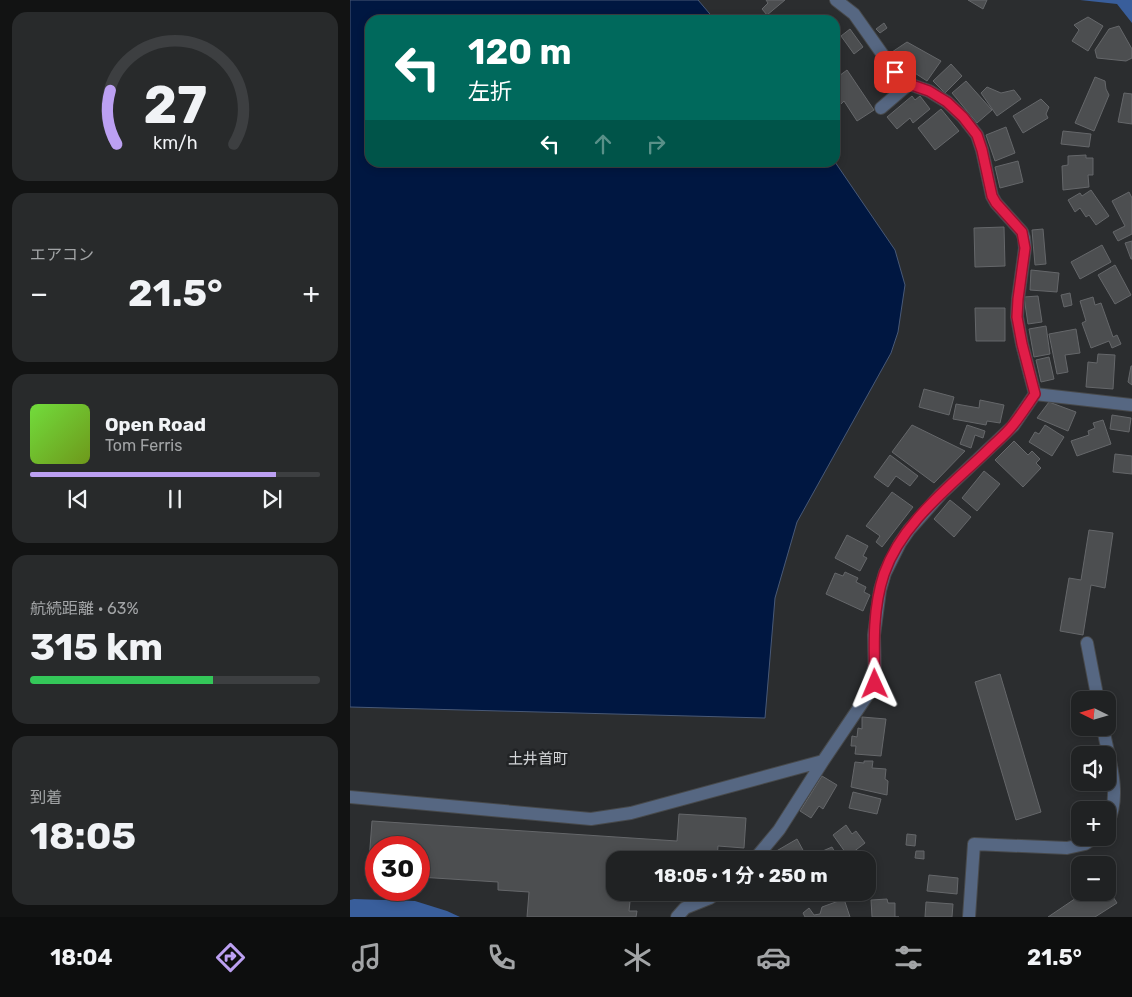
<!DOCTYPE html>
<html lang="ja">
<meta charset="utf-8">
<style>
body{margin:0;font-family:Rubik,"Noto Sans JP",sans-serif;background:#282a2b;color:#f1f3f6;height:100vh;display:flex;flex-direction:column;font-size:19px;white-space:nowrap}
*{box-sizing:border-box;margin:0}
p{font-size:16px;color:#a2a4a6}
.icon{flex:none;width:28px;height:28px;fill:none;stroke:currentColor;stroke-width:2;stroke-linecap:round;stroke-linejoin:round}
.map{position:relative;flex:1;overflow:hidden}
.side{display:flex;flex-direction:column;gap:12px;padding:12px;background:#121313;width:350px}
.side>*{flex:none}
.hud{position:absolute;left:15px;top:15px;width:475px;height:152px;border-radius:15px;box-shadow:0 2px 8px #0003,0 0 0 1px #3d3f41;background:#00695c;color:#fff;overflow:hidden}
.needle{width:32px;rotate:275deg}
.tools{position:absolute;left:721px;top:691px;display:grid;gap:10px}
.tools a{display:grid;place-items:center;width:45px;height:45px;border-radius:10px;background:#202223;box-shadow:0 2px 8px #0003,0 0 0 1px #3d3f41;font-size:25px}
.speed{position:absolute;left:15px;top:836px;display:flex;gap:10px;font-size:25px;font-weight:700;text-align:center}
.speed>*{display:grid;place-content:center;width:65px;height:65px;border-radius:50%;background:#202223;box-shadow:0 2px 8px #0003,0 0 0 1px #3d3f41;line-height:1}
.speed .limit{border:8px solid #d22;background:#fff;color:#111}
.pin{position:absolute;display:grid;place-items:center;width:42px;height:42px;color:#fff;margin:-21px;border-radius:10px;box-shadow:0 2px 8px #0006}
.me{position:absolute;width:55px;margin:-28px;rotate:359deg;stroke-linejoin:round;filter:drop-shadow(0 0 4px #0008)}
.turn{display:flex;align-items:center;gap:18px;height:105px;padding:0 20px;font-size:22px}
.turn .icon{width:65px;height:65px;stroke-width:2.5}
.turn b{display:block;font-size:35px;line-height:42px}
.lanes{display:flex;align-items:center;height:48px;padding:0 20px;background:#0003;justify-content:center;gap:25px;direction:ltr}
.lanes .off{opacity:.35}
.big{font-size:38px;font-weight:700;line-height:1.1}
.side .widget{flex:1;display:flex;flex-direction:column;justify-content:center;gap:8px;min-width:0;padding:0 18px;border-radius:15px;background:#282a2b}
.side .dial{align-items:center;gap:0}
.dial svg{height:130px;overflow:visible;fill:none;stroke:#3d3f41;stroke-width:7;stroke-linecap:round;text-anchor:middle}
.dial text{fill:#f1f3f6;stroke:none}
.song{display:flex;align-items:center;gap:15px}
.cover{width:60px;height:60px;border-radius:8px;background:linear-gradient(135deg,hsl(100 70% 55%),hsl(80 70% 35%))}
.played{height:5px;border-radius:2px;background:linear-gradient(90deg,#bca0f2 85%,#3d3f41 85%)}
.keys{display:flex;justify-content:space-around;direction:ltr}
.heat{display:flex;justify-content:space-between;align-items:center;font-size:28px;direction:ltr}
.charge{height:8px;border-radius:4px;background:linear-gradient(90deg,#34c759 63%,#3d3f41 0)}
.trip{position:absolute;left:256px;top:851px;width:270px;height:50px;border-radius:15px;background:#202223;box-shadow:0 2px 8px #0003,0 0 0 1px #3d3f41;font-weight:700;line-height:50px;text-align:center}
.tabs{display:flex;height:80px;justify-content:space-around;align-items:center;background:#0d0e0e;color:#a2a4a6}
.tabs .icon{width:35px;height:35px}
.tabs .on{color:#bca0f2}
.tabs b{font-size:22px;color:#f1f3f6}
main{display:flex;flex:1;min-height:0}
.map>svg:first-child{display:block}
</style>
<main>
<section class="side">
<div class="widget dial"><svg viewBox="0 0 100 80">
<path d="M14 69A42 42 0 1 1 86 69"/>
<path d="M14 69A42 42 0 0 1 10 36" stroke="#bca0f2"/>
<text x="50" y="56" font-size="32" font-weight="700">27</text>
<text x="50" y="72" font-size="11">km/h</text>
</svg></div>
<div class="widget"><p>エアコン</p>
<div class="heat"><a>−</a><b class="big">21.5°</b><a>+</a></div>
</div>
<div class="widget">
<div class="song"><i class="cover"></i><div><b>Open Road</b><p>Tom Ferris</p></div></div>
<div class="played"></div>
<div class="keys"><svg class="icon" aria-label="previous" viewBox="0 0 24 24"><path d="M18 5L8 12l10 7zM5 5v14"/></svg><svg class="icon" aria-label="pause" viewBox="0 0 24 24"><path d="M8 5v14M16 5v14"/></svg><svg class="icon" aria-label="next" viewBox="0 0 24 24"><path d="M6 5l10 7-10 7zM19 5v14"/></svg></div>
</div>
<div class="widget"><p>航続距離 · 63%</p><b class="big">315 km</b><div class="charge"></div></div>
<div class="widget"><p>到着</p><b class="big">18:05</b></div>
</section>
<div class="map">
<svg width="782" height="917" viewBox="0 0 782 917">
<rect width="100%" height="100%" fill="#2b2d2f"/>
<path fill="#395e9b" d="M730,0H782V23L767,4Z
M4,899L65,901L97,911L110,917H0V900Z"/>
<path fill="#001741" stroke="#485977" d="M0,0H348L365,20H20V162H485L545,250L555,285L548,332L541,353L447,522L425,598L415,718L0,707Z"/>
<path fill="#4c4e50" stroke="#65676a" d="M416,0H435L417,15L412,9L418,3Z
M618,0H637L633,9Z
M738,17L753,26L738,51L722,41L729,30L724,25Z
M534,23L537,28L530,33L526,29Z
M769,26L782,49V58L776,61L747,58L745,50L759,29Z
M500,29L513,47L504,54L491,36Z
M557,42L591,61L577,81L548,62L542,52Z
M601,64L612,76L595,93L583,81Z
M497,70L524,110L507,121L494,101L489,106L485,101V79Z
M745,77L755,81L756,89L759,95L744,131L725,123Z
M616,81L642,110L627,123L602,93Z
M637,87L651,93L664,90L671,99L647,116L631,93Z
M774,93L782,94V124L768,122Z
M562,96L565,100L570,96L580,109L563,123L560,118L547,129L537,117Z
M691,99L699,107L696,114L698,118L673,133L663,116Z
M591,109L609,131L585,150L568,128Z
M656,127L665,153L645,161L636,135Z
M713,131L741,134L739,147L711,144Z
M736,155V158H743V175H738L739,187L713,190L712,166L718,165V156Z
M668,161L673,182L650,188L645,167Z
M741,190L759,216L746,225L739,215L736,217L730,208L725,212L718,200L730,193L732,196Z
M779,192L782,198V234L768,241L763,232L775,226L762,201Z
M654,227L655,266L625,267L624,228Z
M693,229L696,264L685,265L682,230Z
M782,241V259H781L775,243Z
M752,245L761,262L730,279L721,262Z
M765,265L781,295L765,304L748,275Z
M681,270L709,273L707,292L680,290Z
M720,293L722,305L714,307L711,295Z
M688,296L692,322L678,324L674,297Z
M743,297L745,305L751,303L763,337L767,335L771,344L762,348L759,341L741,348L732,323L736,321L730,301Z
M625,308H655V341H626Z
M696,326L700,354L684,357L679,329Z
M726,329L730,353L715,355L718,372L707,374L699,334Z
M748,354L765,355L763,389L736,387L738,362L747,363Z
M699,357L704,379L691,382L686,360Z
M781,366H782V385L778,382Z
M574,389L604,397L599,415L569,407Z
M630,400L654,405L650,423L637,421L636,425L603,419L606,404L629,408Z
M699,402L726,412L718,431L687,418Z
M762,415L781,418L779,432L760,429Z
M753,420L761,444L727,456L721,441L739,435L738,431L745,428L743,423Z
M562,425L615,451L584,483L542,452Z
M617,425L635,431L633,438L625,435L621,448L610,444Z
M695,425L714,437L702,456L679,442L685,432L689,434Z
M664,441L678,455L682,451L690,459L686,463L691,468L673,487L645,460Z
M765,454L782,456V474L763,472Z
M540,455L568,476L560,486L546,476L538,487L524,477Z
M634,471L650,484L627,511L612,498Z
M542,492L563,507L532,547L526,542L530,536L516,526Z
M600,500L621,517L604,537L584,519Z
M739,530L763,533L755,588L741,585L733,635L710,631L719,578L731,580Z
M497,535L518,546L513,556L517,558L510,571L485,558Z
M495,572L508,578L506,582L516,587L514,592L520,595L513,611L476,594L485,573L493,576Z
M650,674L691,812L666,820L625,682Z
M512,717L536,719L531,756L505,754L506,746H501L502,736L507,737L508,728L512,729Z
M514,761H523L522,768L536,769L535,779L538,781L537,795L501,787L505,762L514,763Z
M472,776L487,785L473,809L469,806L461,818L450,811Z
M503,792L531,799L527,814L499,808Z
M329,814L396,818L394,848L368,846L367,860H265V892H281L279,911H287L286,917H177L179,892L148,890V882L69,877V848H26V874H18L22,821L327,841Z
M496,825L502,834L506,831L515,843L498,856L483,835Z
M557,834L566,835L565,846L556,845Z
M447,839L454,852L438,860H426L423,853Z
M482,847L488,858L485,860L454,859Z
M566,851H574V859L565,858Z
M579,875L608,878L607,894L577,891Z
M758,889L767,903L745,917H698L735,892H758Z
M494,899L500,917H455L453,913L459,908L464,915L470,914L472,907Z
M537,899L538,903H545V917H549H522L521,900Z
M576,902L603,904L602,917H575Z"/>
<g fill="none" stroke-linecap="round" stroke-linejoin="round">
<defs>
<path id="minor" d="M531,108L559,84
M685,394L782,405
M737,643L748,700
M753,728C758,756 772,794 758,822
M0,797L241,819L281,813L473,761
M404,860L429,830L473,761L525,684L524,635L530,590L535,573L550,543L559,530L591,494L663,426L685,394L672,344L667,317L668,299L675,248L674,238L672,232L646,203L642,196L632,150L627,135L613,117L597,102L579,91L559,84L545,72L504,14L486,0
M327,917L335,908L360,898L368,892
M619,917L624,844L717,848L735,844L744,838"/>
</defs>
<use href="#minor" stroke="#47494b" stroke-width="14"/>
<use href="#minor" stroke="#566782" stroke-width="12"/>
</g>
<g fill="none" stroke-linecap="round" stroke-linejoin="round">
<defs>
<path id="route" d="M525,684C524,648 522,610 534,574C552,522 601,486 639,449C647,441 656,434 663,425C671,415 678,404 685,394L672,344L667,317L668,299L675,248L672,232L646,203L642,196L632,150L627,135L613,117L597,102L579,91L559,84L545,72"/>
</defs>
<use href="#route" stroke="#92132f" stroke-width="12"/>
<use href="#route" stroke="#e11d48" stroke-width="9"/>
</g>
<g text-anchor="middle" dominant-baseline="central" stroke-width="5" stroke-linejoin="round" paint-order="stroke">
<g font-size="15" fill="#d4d6d9" stroke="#212325">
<text x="188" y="759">土井首町</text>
</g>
</g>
</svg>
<div class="tools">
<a><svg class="needle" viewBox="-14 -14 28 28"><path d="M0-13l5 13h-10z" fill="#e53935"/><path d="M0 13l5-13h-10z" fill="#a2a4a6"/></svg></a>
<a><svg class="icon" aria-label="sound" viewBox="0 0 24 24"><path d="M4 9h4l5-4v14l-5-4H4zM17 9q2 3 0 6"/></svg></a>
<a>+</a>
<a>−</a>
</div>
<div class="speed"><div class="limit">30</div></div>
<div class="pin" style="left:545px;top:72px;background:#d93025"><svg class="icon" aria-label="arrive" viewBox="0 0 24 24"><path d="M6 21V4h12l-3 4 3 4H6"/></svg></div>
<svg class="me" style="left:525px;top:684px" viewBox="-20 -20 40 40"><path d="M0-17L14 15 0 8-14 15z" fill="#e11d48" stroke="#fff" stroke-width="4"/></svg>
<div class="trip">18:05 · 1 分 · 250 m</div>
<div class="hud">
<div class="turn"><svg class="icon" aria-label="left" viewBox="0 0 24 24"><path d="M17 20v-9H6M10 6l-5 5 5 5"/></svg><div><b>120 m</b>左折</div></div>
<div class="lanes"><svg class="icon" aria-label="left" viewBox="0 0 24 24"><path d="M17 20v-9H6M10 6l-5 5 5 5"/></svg><svg class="icon off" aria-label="ahead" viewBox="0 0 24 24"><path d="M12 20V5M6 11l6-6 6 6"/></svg><svg class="icon off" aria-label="right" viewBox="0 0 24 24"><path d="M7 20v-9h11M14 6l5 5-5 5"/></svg></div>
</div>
</div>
</main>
<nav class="tabs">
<b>18:04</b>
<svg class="icon on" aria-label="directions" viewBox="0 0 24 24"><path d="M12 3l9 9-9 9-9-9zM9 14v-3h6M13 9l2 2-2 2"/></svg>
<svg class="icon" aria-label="music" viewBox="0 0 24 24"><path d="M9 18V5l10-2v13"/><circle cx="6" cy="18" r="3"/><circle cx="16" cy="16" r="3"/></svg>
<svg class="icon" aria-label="phone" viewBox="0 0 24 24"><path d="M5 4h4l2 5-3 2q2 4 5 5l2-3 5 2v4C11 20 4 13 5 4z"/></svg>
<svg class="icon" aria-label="climate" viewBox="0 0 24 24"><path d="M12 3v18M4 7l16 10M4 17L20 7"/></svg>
<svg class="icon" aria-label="car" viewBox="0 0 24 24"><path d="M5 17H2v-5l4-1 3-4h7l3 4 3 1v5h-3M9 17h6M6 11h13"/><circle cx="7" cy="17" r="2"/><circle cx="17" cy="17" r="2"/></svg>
<svg class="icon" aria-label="filters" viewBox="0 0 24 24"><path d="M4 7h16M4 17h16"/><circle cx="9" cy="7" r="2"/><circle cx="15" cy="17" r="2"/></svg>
<b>21.5°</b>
</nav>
